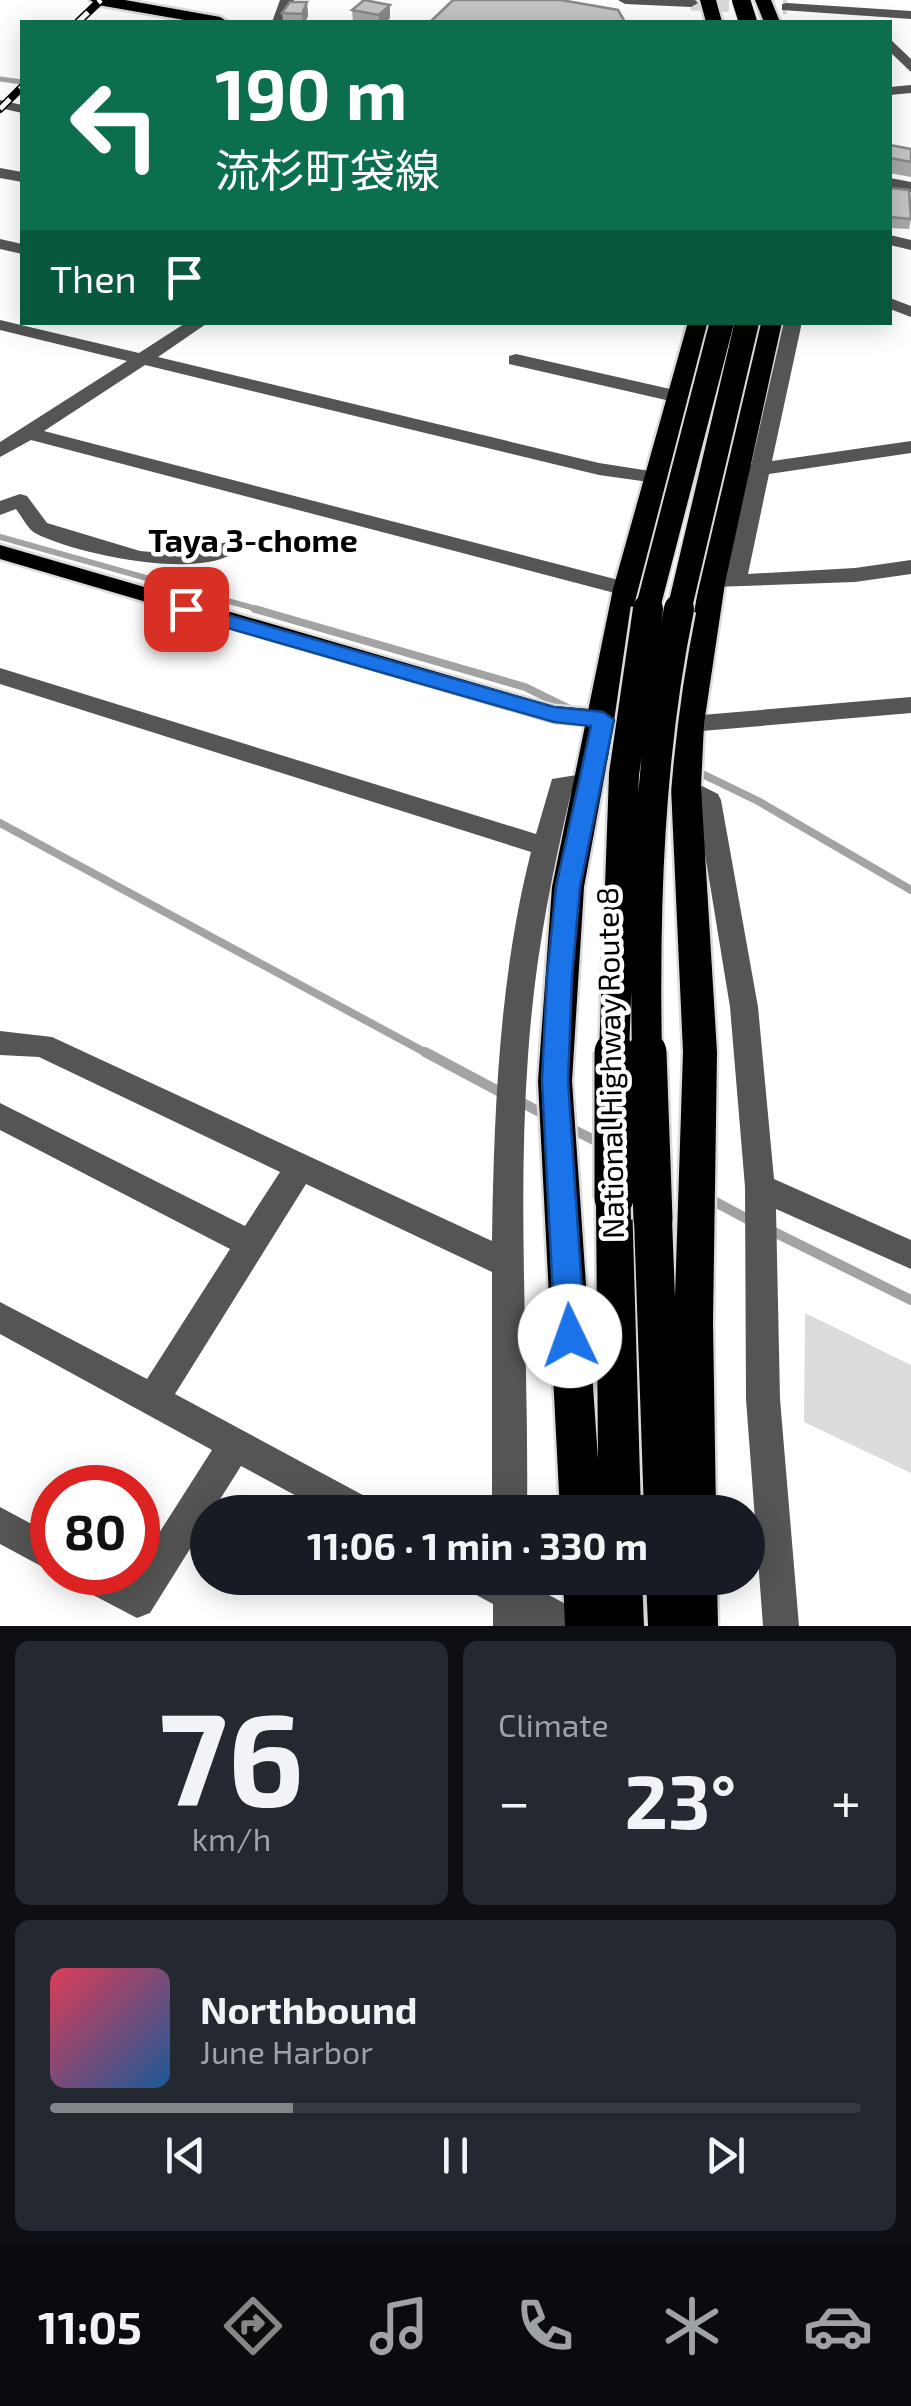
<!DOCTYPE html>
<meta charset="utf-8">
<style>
body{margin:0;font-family:"Exo 2","Noto Sans JP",sans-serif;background:#242831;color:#f1f3f6;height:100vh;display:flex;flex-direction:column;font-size:38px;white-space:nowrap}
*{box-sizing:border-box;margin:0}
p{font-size:32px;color:#9ea1a6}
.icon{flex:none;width:55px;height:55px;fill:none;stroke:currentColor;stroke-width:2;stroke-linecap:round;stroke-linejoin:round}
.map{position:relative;height:1626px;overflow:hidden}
.panel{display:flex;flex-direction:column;gap:15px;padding:15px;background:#0d0f14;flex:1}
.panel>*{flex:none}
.banner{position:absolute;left:20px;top:20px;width:872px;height:305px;border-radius:0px;box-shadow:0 5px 25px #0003;background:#0b6e4f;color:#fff;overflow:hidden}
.speed{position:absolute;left:30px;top:1465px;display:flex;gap:20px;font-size:50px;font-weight:700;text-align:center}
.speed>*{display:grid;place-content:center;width:130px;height:130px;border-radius:50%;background:#171b24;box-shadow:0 5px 25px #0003;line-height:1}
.speed .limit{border:15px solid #d22;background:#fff;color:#111}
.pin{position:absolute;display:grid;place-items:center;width:85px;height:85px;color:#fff;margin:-42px;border-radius:20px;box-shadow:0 5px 15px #0006}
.me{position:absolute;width:110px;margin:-55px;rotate:357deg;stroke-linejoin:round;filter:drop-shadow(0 0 8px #0008)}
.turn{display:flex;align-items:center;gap:35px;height:210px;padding:0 30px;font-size:45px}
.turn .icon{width:130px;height:130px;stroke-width:2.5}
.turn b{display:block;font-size:70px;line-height:85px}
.then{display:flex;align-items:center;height:95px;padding:0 30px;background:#0003;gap:20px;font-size:38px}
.big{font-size:75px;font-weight:700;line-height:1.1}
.panel .widget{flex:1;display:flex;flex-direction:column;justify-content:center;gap:15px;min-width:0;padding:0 35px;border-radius:15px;background:#242831}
.panel .dial{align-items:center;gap:0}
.dial b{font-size:130px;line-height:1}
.song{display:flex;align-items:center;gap:30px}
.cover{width:120px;height:120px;border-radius:15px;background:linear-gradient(135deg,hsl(350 70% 55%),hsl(210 70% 35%))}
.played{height:10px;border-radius:5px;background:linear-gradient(90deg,#858687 30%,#363941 30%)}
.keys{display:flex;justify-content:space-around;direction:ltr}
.heat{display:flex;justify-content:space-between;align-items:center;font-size:55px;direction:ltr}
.panel .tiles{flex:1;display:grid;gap:15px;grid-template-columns:1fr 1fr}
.widget:last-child{grid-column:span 2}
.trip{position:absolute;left:190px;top:1495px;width:575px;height:100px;border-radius:50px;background:#171b24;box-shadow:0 5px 25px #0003;font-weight:700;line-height:100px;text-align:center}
.dock{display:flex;height:160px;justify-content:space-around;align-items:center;background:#090b0e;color:#9ea1a6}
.dock .icon{width:70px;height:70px}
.dock .current{color:#858687}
.dock b{font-size:45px;color:#f1f3f6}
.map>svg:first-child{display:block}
</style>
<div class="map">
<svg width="911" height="1626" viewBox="0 0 911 1626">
<rect width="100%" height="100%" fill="#fff"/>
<path fill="#dcdcdc" d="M805,1313L911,1365V1473L804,1422Z"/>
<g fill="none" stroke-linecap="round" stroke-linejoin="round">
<path stroke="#a3a3a3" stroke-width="5" d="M0,79L22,82"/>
<path stroke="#a3a3a3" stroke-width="6" d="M0,537L264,611"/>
<path stroke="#a3a3a3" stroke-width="8" d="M255,609L525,687L574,711
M694,770L758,801L911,890
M0,823L430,1055"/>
<path stroke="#a3a3a3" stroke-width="10" d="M425,1052L502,1093
M519,1101L547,1116
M568,1127L600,1143
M706,1197L751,1221
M768,1229L911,1300"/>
<path stroke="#d9d9d9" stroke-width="15" stroke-dasharray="15 8" stroke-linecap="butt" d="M691,3L787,7"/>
<defs>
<path id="major" d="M0,545L554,706L650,714L662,722L650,730L554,722L0,559Z"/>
<path id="highway" d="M90,0H125L220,17L228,22H196L98,5Z
M700,0H716L722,22H706Z
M755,0H771L780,22H764Z
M688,322H710L639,589L584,887L572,1081L598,1459L596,1198L601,1186L614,1182L627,1186L632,1198L641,1512H560L538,1081L552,887L613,589Z
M760,322H782L725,583L704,724L701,787L717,1052L713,1322L716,1512H644L634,1219L640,1207L653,1202L666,1207L672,1219L675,1297L683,1052L671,787L676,724L699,583Z
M563,1578H642L644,1626H565Z
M646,1578H717L718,1626H648Z"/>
</defs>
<use href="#major" stroke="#dbdbdb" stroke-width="5"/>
<use href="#highway" stroke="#dbdbdb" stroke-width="5"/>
<path fill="#555" fill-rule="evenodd" d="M280,0H294L284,22H272Z
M618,0H695L698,3L691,7L625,4Z
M787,3L911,11V19L782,10V4Z
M890,39L911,59V72L890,52Z
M911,85V93L890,95V87Z
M0,100L22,105V113L0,108Z
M0,168L22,172V182L0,178Z
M890,178L911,182V192L890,188Z
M890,235L911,240V250L890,245Z
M0,239L22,244V254L0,249Z
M890,298L911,306V317L890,309Z
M0,320L139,353L187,322H209L158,357L599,463L663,473L666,477L656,483L599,475L145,365L44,431L634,584L637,589L626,596L31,440L0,457V442L127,361L0,330Z
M784,322H802L772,461L911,441V453L769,474L748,574L855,568L911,560V574L855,582L714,587L711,582L726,575L748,477L738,471L751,465Z
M516,354L679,391L688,397L679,403L509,364V356Z
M20,494L27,496L47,523L140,551L163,553L228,542L239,549C205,582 74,554 35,533C28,529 22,517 16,509L0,515V501Z
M0,668L536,834L552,779L589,773L598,776L601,782L598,788L571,793C550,880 534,966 528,1056C517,1209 529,1359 527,1512H492V1272L306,1184L175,1394L372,1500L377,1512H326L241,1466L212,1512H208V1520L150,1613L137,1618L74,1585L69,1572H124L131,1577L138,1572V1566L212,1450L0,1334V1302L147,1379L230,1249L0,1130V1103L245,1226L280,1172L39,1057L0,1055V1031L52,1037L492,1241C494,1112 499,978 531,852L0,684Z
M911,697V713L690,732L678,724L690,716Z
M686,778L718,794L721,800L758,1007L774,1179L911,1240V1269L776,1209L780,1399L799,1626H763L746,1399L745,1187L730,1007L697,805L674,787Z
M0,1507L52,1535V1572L0,1544Z
M464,1578H527L529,1584L582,1613L587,1626H493V1604L469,1591Z"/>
<use href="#major" fill="#000" fill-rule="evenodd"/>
<use href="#highway" fill="#000" fill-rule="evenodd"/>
<defs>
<path id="rail" d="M78,22L101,0
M0,109L22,87"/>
</defs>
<use href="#rail" stroke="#000" stroke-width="8"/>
<use href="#rail" stroke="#fff" stroke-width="5" stroke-dasharray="14" stroke-linecap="butt"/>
<defs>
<path id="highway-bridge-far3" d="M741,0L748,22"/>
<path id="highway-bridge-far2" d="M647,611L722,322
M679,611L747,322"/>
<path id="highway-bridge-far1" d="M614,1055L624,774L648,609
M647,1055C644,906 649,755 679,609"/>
<path id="highway-bridge" d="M647,1052L653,1219
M614,1198V1052"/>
</defs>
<use href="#highway-bridge-far3" stroke="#dbdbdb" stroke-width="20" stroke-linecap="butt"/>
<use href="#highway-bridge-far2" stroke="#dbdbdb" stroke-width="28" stroke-linecap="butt"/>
<use href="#highway-bridge-far1" stroke="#dbdbdb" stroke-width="35" stroke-linecap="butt"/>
<use href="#highway-bridge" stroke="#dbdbdb" stroke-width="44" stroke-linecap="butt"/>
<use href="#highway-bridge-far3" stroke="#000" stroke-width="18"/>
<use href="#highway-bridge-far2" stroke="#000" stroke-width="24"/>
<use href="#highway-bridge-far1" stroke="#000" stroke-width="30"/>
<use href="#highway-bridge" stroke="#000" stroke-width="39"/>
</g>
<path fill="#a9a9a9" d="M307,2L308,16L305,22H283L282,13Z
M390,5V18L386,22H353L352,10Z
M890,145L911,149V177L890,173Z
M890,188L911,219L909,229L890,228Z"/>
<path fill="#898989" d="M307,2L308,16L305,22H303L302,14Z
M390,5V18L386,22H379V15Z"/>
<path fill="#c4c4c4" stroke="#898989" stroke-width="2.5" d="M364,0L390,5L379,15L352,10Z
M453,0H561L618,10L625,22H430Z
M290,2H307L302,14L282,13Z
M890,145L911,149V162L890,158Z
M890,188L909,190L911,219L890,217Z"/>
<path fill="#1a73e8" stroke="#114b97" stroke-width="2.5" d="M186,603L554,707L603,712L614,720L580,887L572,977L568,1081L585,1336L581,1345L570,1350L560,1345L555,1336L542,1081L547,977L556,887L591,726L554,722L179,614V605Z"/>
<g text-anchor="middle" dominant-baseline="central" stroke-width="9" stroke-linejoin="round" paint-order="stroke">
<g font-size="30" fill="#000" stroke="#fff">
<text transform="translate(609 1063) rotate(-91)">National Highway Route 8</text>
</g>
<g font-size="32" font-weight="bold" fill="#000" stroke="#fff">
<text x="253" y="539">Taya 3-chome</text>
</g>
</g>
</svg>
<div class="speed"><div class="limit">80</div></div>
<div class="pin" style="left:186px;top:609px;background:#d93025"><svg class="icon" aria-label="arrive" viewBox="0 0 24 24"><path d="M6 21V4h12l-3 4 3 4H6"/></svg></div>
<svg class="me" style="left:570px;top:1336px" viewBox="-20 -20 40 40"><circle r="19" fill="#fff"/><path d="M0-13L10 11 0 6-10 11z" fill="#1a73e8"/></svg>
<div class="trip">11:06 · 1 min · 330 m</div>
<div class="banner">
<div class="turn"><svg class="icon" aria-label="left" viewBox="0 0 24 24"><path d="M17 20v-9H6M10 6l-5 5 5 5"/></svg><div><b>190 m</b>流杉町袋線</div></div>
<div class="then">Then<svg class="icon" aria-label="arrive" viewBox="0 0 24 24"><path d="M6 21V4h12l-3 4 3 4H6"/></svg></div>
</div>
</div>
<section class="panel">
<div class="tiles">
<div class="widget dial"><b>76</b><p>km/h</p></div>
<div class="widget"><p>Climate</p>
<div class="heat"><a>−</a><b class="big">23°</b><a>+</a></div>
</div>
<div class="widget">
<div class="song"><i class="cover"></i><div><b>Northbound</b><p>June Harbor</p></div></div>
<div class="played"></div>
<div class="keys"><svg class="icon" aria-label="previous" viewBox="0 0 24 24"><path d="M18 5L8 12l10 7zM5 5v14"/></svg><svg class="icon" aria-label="pause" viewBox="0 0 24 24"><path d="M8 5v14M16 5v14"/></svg><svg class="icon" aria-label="next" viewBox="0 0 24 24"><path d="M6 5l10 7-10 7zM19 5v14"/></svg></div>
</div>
</div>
</section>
<nav class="dock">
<b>11:05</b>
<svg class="icon current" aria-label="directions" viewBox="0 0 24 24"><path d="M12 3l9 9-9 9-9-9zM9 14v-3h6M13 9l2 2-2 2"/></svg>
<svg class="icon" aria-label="music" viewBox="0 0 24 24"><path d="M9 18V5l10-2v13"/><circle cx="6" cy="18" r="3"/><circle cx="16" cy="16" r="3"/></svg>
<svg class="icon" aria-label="phone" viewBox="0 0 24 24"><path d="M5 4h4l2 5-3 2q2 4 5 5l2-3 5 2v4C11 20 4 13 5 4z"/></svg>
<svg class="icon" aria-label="climate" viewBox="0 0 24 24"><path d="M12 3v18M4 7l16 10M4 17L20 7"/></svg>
<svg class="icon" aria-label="car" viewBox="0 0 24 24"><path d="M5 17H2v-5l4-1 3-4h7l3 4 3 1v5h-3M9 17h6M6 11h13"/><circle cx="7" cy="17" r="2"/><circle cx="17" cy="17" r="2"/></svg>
</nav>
